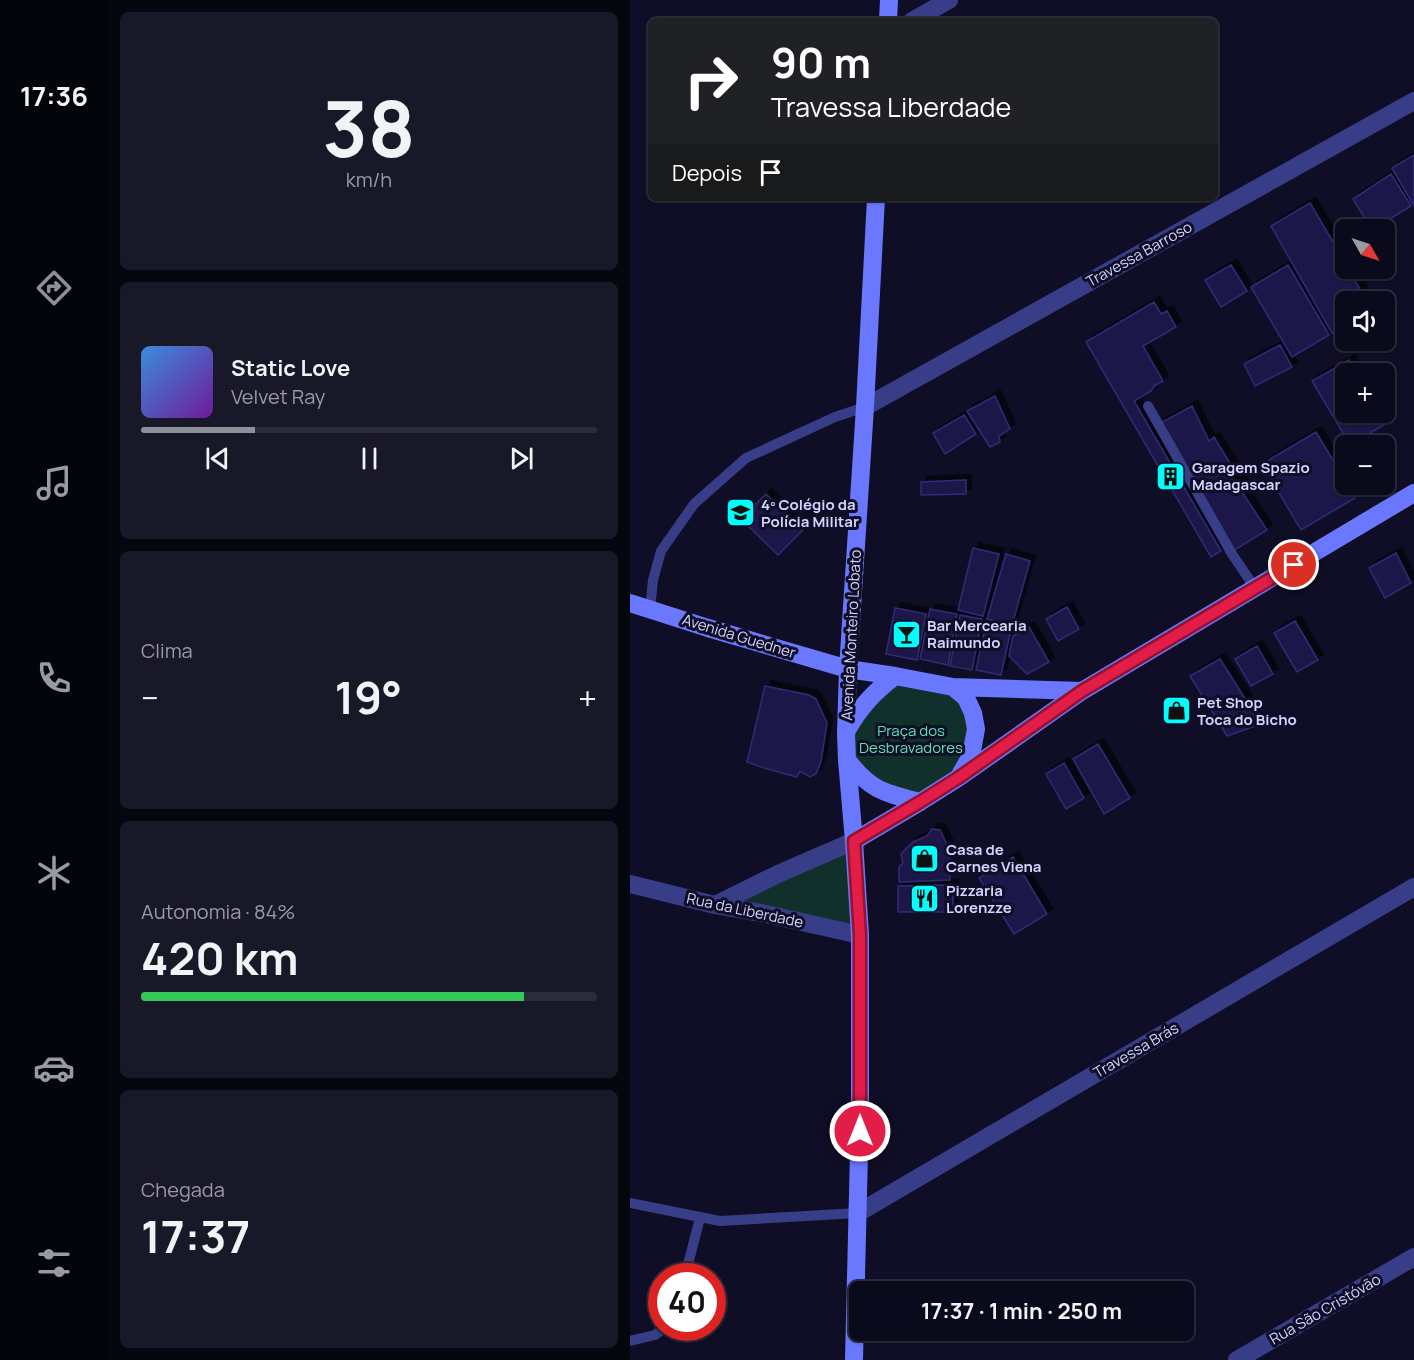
<!DOCTYPE html>
<html lang="pt">
<meta charset="utf-8">
<style>
body{margin:0;font-family:Manrope,sans-serif;background:#191829;color:#f1f3f6;height:100vh;display:flex;flex-direction:column;font-size:22px;white-space:nowrap}
*{box-sizing:border-box;margin:0}
p{font-size:20px;color:#9a9aa3}
.icon{flex:none;width:33px;height:33px;fill:none;stroke:currentColor;stroke-width:2;stroke-linecap:round;stroke-linejoin:round}
.map{position:relative;flex:1;overflow:hidden}
.drawer{display:flex;flex-direction:column;gap:12px;padding:12px;background:#06060f;width:522px}
.drawer>*{flex:none}
.hud{position:absolute;left:18px;top:18px;width:570px;height:183px;border-radius:9px;box-shadow:0 2px 4px #0004,0 0 0 2px #2b2b3b;background:#202124;color:#fff;overflow:hidden}
.needle{width:39px;rotate:129deg}
.controls{position:absolute;left:705px;top:219px;display:grid;gap:12px}
.controls a{display:grid;place-items:center;width:60px;height:60px;border-radius:9px;background:#0b0a1c;box-shadow:0 2px 4px #0004,0 0 0 2px #2b2b3b;font-size:30px}
.speed{position:absolute;left:18px;top:1263px;display:flex;gap:12px;font-size:30px;font-weight:700;text-align:center}
.speed>*{display:grid;place-content:center;width:78px;height:78px;border-radius:50%;background:#0b0a1c;box-shadow:0 2px 4px #0004,0 0 0 2px #2b2b3b;line-height:1}
.speed .limit{border:9px solid #d22;background:#fff;color:#111}
.pin{position:absolute;display:grid;place-items:center;width:51px;height:51px;color:#fff;margin:-26px;border:3px solid #fff;border-radius:50%;box-shadow:0 2px 6px #0007}
.me{position:absolute;width:66px;margin:-33px;rotate:0deg;stroke-linejoin:round;filter:drop-shadow(0 0 4px #0008)}
.turn{display:flex;align-items:center;gap:21px;height:126px;padding:0 24px;font-size:27px}
.turn .icon{width:78px;height:78px;stroke-width:2.5}
.turn b{display:block;font-size:42px;line-height:51px}
.then{display:flex;align-items:center;height:57px;padding:0 24px;background:#0003;gap:12px;font-size:22px}
.big{font-size:45px;font-weight:700;line-height:1.1}
.drawer .card{flex:1;display:flex;flex-direction:column;justify-content:center;gap:9px;min-width:0;padding:0 21px;border-radius:9px;background:#191829}
.drawer .dial{align-items:center;gap:0}
.dial b{font-size:78px;line-height:1}
.song{display:flex;align-items:center;gap:18px}
.cover{width:72px;height:72px;border-radius:9px;background:linear-gradient(135deg,hsl(210 70% 55%),hsl(280 70% 35%))}
.played{height:6px;border-radius:3px;background:linear-gradient(90deg,#8c9099 25%,#2b2b3b 25%)}
.keys{display:flex;justify-content:space-around;direction:ltr}
.heat{display:flex;justify-content:space-between;align-items:center;font-size:33px;direction:ltr}
.charge{height:9px;border-radius:4px;background:linear-gradient(90deg,#34c759 84%,#2b2b3b 0)}
.trip{position:absolute;left:219px;top:1281px;width:345px;height:60px;border-radius:9px;background:#0b0a1c;box-shadow:0 2px 4px #0004,0 0 0 2px #2b2b3b;font-weight:700;line-height:60px;text-align:center}
main{display:flex;flex:1;min-height:0}
.tab-bar{display:flex;flex-direction:column;width:108px;justify-content:space-around;align-items:center;background:#04040b;color:#9a9aa3}
.tab-bar .icon{width:42px;height:42px}
.tab-bar .on{color:#8c9099}
.tab-bar b{font-size:27px;color:#f1f3f6}
.map>svg:first-child{display:block}
</style>
<main>
<nav class="tab-bar">
<b>17:36</b>
<svg class="icon on" aria-label="directions" viewBox="0 0 24 24"><path d="M12 3l9 9-9 9-9-9zM9 14v-3h6M13 9l2 2-2 2"/></svg>
<svg class="icon" aria-label="music" viewBox="0 0 24 24"><path d="M9 18V5l10-2v13"/><circle cx="6" cy="18" r="3"/><circle cx="16" cy="16" r="3"/></svg>
<svg class="icon" aria-label="phone" viewBox="0 0 24 24"><path d="M5 4h4l2 5-3 2q2 4 5 5l2-3 5 2v4C11 20 4 13 5 4z"/></svg>
<svg class="icon" aria-label="climate" viewBox="0 0 24 24"><path d="M12 3v18M4 7l16 10M4 17L20 7"/></svg>
<svg class="icon" aria-label="car" viewBox="0 0 24 24"><path d="M5 17H2v-5l4-1 3-4h7l3 4 3 1v5h-3M9 17h6M6 11h13"/><circle cx="7" cy="17" r="2"/><circle cx="17" cy="17" r="2"/></svg>
<svg class="icon" aria-label="filters" viewBox="0 0 24 24"><path d="M4 7h16M4 17h16"/><circle cx="9" cy="7" r="2"/><circle cx="15" cy="17" r="2"/></svg>
</nav>
<section class="drawer">
<div class="card dial"><b>38</b><p>km/h</p></div>
<div class="card">
<div class="song"><i class="cover"></i><div><b>Static Love</b><p>Velvet Ray</p></div></div>
<div class="played"></div>
<div class="keys"><svg class="icon" aria-label="previous" viewBox="0 0 24 24"><path d="M18 5L8 12l10 7zM5 5v14"/></svg><svg class="icon" aria-label="pause" viewBox="0 0 24 24"><path d="M8 5v14M16 5v14"/></svg><svg class="icon" aria-label="next" viewBox="0 0 24 24"><path d="M6 5l10 7-10 7zM19 5v14"/></svg></div>
</div>
<div class="card"><p>Clima</p>
<div class="heat"><a>−</a><b class="big">19°</b><a>+</a></div>
</div>
<div class="card"><p>Autonomia · 84%</p><b class="big">420 km</b><div class="charge"></div></div>
<div class="card"><p>Chegada</p><b class="big">17:37</b></div>
</section>
<div class="map">
<svg width="784" height="1360" viewBox="0 0 784 1360">
<defs>
<filter id="shadow"><feDropShadow dx="5.5" dy="-5.5" stdDeviation="0" flood-color="#0009"/></filter>
</defs>
<rect width="100%" height="100%" fill="#0f0e26"/>
<path fill="#11302b" d="M265,676L336,698L341,756L290,802L255,793L217,760L225,717Z
M224,841L230,935L85,905Z"/>
<path fill="#1d1948" stroke="#312a75" stroke-width="1.5" filter="url(#shadow)" d="M784,155V206L762,168Z
M761,174L781,206L742,230L723,199Z
M680,203L716,264V268H718L737,302H716V325L702,333L641,226Z
M601,265L617,291L591,307L575,280Z
M658,265L699,335L662,357L621,287Z
M524,302L531,314L537,311L546,327L513,346L533,381L524,386L521,391L504,401L591,551L581,557L456,342Z
M650,345L662,367L625,386L614,364Z
M719,360L727,374H716V412H750L757,423L720,445L682,381Z
M365,396L380,429L369,436L370,442L360,447L337,411Z
M562,406L579,441L584,437L604,470L600,474L605,484L610,481L616,489L612,492L637,530L603,551L529,424Z
M334,415L346,434L315,454L303,433Z
M686,432L716,482V484H717L725,498L671,530L632,464Z
M336,480V494L291,495V482Z
M136,494L173,530L148,555L111,519Z
M343,548L369,554L353,616L328,610Z
M766,553L781,583L755,598L739,568Z
M376,554L400,561L382,625L357,619Z
M437,607L449,629L428,641L416,619Z
M265,608L296,614L287,660L256,654Z
M300,609L327,614L318,665L290,659Z
M330,615L352,619L342,670L320,666Z
M357,619L382,625L371,675L346,670Z
M665,621L688,660L667,672L644,633Z
M399,627L419,662L397,674L379,656L383,636Z
M627,646L643,674L621,686L605,659Z
M590,659L624,713L625,726L597,736L560,676Z
M135,686L179,695L186,699L197,723L191,761L186,774L180,777L170,771L167,777L134,768L117,762Z
M468,744L500,798L474,814L443,759Z
M434,763L454,798L436,809L416,774Z
M302,829L310,830L318,847L320,880L269,882V867L273,863L271,854L283,842L297,836Z
M383,857L417,914L384,934L349,878Z
M323,885V912H268V886Z"/>
<g fill="none" stroke-linecap="round" stroke-linejoin="round">
<path stroke="#373e87" stroke-width="10" d="M518,406L602,554L625,588
M20,609L23,580L31,551L64,504L116,458L205,417L235,407
M0,1203L90,1221L228,1213
M55,1276L70,1218
M0,1341L25,1335L34,1328"/>
<path stroke="#373e87" stroke-width="18" d="M282,21L319,0
M235,407L784,101
M0,884L85,905L136,914L230,935
M85,905L148,874L224,841
M228,1213L784,887
M607,1360L784,1257"/>
<path stroke="#6a78ff" stroke-width="18" d="M258,21L259,0
M0,603L78,628L218,669L265,676L323,687L452,691
M323,687L336,698L343,713L346,729L341,756L331,773
M217,730C230,707 244,692 265,676
M217,760C241,791 254,793 290,802
M224,841L290,802L328,778L452,691L784,493
M224,1360L230,1110V935L224,841L217,760L216,733L218,669L235,407L246,198"/>
</g>
<g fill="none" stroke-linecap="round" stroke-linejoin="round">
<defs>
<path id="route" d="M230,1131V935L224,841L290,802L328,778L452,691L664,565"/>
</defs>
<use href="#route" stroke="#92132f" stroke-width="15"/>
<use href="#route" stroke="#e11d48" stroke-width="10"/>
</g>
<defs>
<symbol id="building-square" viewBox="-11 -11 22 22"><rect x="-9" y="-9" width="18" height="18" rx="4" fill="#00fefa" stroke="#0f0e26"/><path d="M-4-6H4V6H1V3H-1V6H-4ZM-2.5-4.3h1.7v1.8h-1.7ZM.8-4.3h1.7v1.8H.8ZM-2.5-1h1.7V.8h-1.7ZM.8-1h1.7V.8H.8Z" fill="#111"/></symbol>
<symbol id="school-square" viewBox="-11 -11 22 22"><rect x="-9" y="-9" width="18" height="18" rx="4" fill="#00fefa" stroke="#0f0e26"/><path d="M0-5L7-2L0 1L-7-2ZM-4 1L0 2.5L4 1V4Q0 6-4 4Z" fill="#111"/></symbol>
<symbol id="bar-square" viewBox="-11 -11 22 22"><rect x="-9" y="-9" width="18" height="18" rx="4" fill="#00fefa" stroke="#0f0e26"/><path d="M-6-5H6L.8 .8V4.5H3.5V6h-7V4.5H-.8V.8Z" fill="#111"/></symbol>
<symbol id="shop-square" viewBox="-11 -11 22 22"><rect x="-9" y="-9" width="18" height="18" rx="4" fill="#00fefa" stroke="#0f0e26"/><path d="M-5-2.5h2.3a2.7 3.5 0 0 1 5.4 0H5L5.5 6h-11ZM-1.5-2.5h3a1.5 2.3 0 0 0-3 0Z" fill="#111"/></symbol>
<symbol id="restaurant-square" viewBox="-11 -11 22 22"><rect x="-9" y="-9" width="18" height="18" rx="4" fill="#00fefa" stroke="#0f0e26"/><path d="M-5-6h1v4h1v-4h1v4h1v-4h1v5L-1.5 .5V6h-2V.5L-5-1ZM5-6V6H3V1.5H1.5Q1.5-4 5-6Z" fill="#111"/></symbol>
</defs>
<g fill-rule="evenodd">
<use href="#building-square" x="524" y="460" width="33" height="33"/>
<use href="#school-square" x="94" y="496" width="33" height="33"/>
<use href="#bar-square" x="260" y="618" width="33" height="33"/>
<use href="#shop-square" x="530" y="694" width="33" height="33"/>
<use href="#shop-square" x="278" y="842" width="33" height="33"/>
<use href="#restaurant-square" x="278" y="882" width="33" height="33"/>
</g>
<g text-anchor="middle" dominant-baseline="central" stroke-width="6" stroke-linejoin="round" paint-order="stroke">
<g font-size="15" fill="#d3d3ff" stroke="#0f0e26">
<text transform="translate(509 254) rotate(-29)">Travessa Barroso</text>
<text transform="translate(221 635) rotate(-87)">Avenida Monteiro Lobato</text>
<text transform="translate(109 636) rotate(17)">Avenida Guedner</text>
<text transform="translate(115 910) rotate(12)">Rua da Liberdade</text>
<text transform="translate(506 1050) rotate(-30)">Travessa Brás</text>
<text transform="translate(695 1309) rotate(-30)">Rua São Cristóvão</text>
</g>
<g font-size="15" font-weight="bold" fill="#d3d3ff" stroke="#0f0e26" text-anchor="start">
<text x="562" y="467">Garagem Spazio<tspan x="562" dy="17">Madagascar</tspan></text>
<text x="131" y="504">4º Colégio da<tspan x="131" dy="17">Polícia Militar</tspan></text>
<text x="297" y="625">Bar Mercearia<tspan x="297" dy="17">Raimundo</tspan></text>
<text x="567" y="702">Pet Shop<tspan x="567" dy="17">Toca do Bicho</tspan></text>
<text x="316" y="849">Casa de<tspan x="316" dy="17">Carnes Viena</tspan></text>
<text x="316" y="890">Pizzaria<tspan x="316" dy="17">Lorenzze</tspan></text>
</g>
<g font-size="15" fill="#5ae4b1" stroke="#0f0e26">
<text x="281" y="730">Praça dos<tspan x="281" dy="17">Desbravadores</tspan></text>
</g>
</g>
</svg>
<div class="controls">
<a><svg class="needle" viewBox="-14 -14 28 28"><path d="M0-13l5 13h-10z" fill="#e53935"/><path d="M0 13l5-13h-10z" fill="#9a9aa3"/></svg></a>
<a><svg class="icon" aria-label="sound" viewBox="0 0 24 24"><path d="M4 9h4l5-4v14l-5-4H4zM17 9q2 3 0 6"/></svg></a>
<a>+</a>
<a>−</a>
</div>
<div class="speed"><div class="limit">40</div></div>
<div class="pin" style="left:664px;top:565px;background:#d93025"><svg class="icon" aria-label="arrive" viewBox="0 0 24 24"><path d="M6 21V4h12l-3 4 3 4H6"/></svg></div>
<svg class="me" style="left:230px;top:1131px" viewBox="-20 -20 40 40"><circle r="17" fill="#e11d48" stroke="#fff" stroke-width="3"/><path d="M0-11L8 9 0 5-8 9z" fill="#fff"/></svg>
<div class="trip">17:37 · 1 min · 250 m</div>
<div class="hud">
<div class="turn"><svg class="icon" aria-label="right" viewBox="0 0 24 24"><path d="M7 20v-9h11M14 6l5 5-5 5"/></svg><div><b>90 m</b>Travessa Liberdade</div></div>
<div class="then">Depois<svg class="icon" aria-label="arrive" viewBox="0 0 24 24"><path d="M6 21V4h12l-3 4 3 4H6"/></svg></div>
</div>
</div>
</main>
